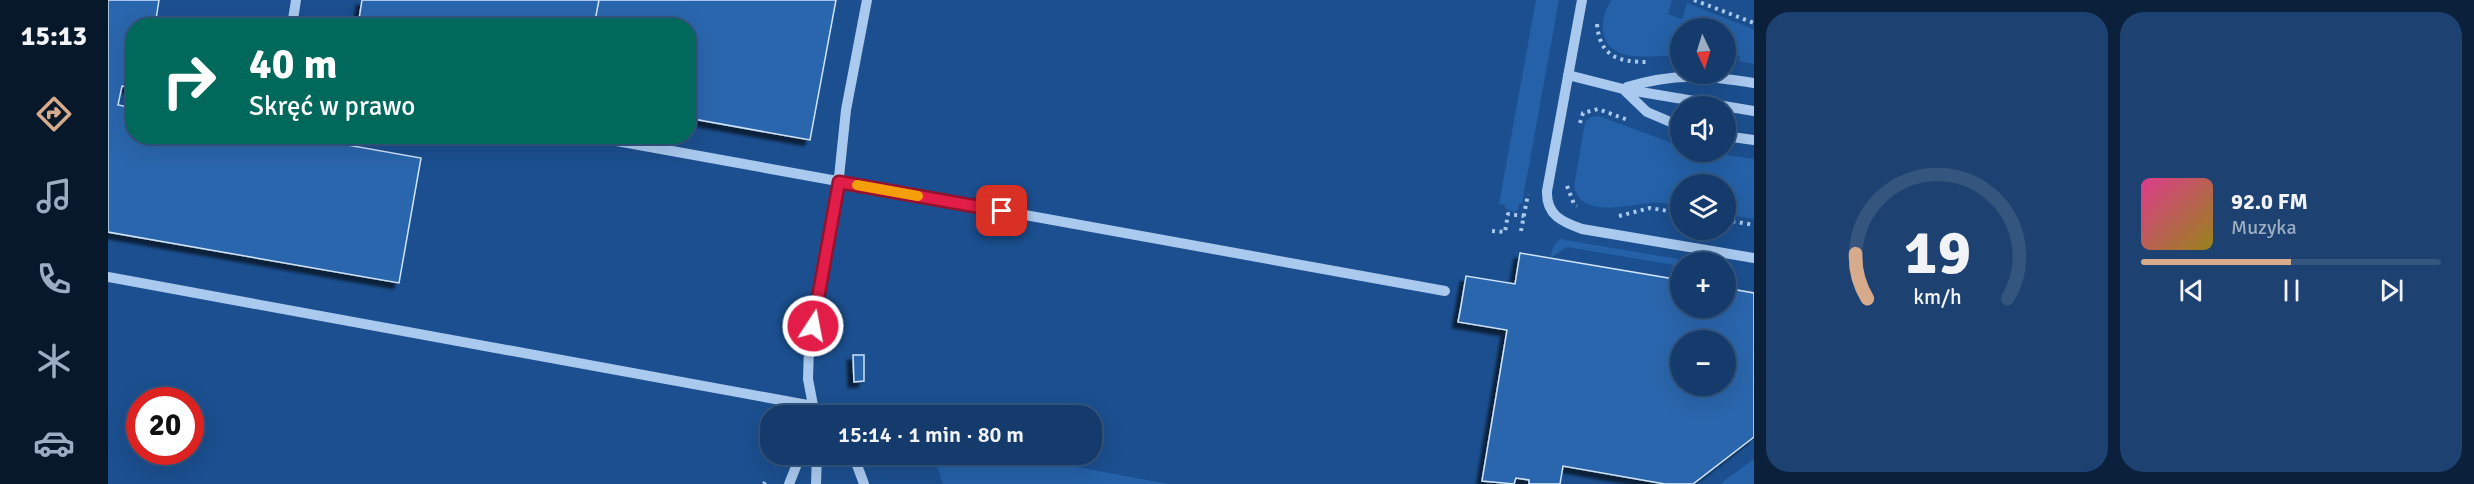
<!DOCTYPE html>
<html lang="pl">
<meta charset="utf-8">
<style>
body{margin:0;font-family:Signika,sans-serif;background:#1d4271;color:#f1f3f6;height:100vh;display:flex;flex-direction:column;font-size:22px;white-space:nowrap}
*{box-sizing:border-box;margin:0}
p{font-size:20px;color:#9dadc1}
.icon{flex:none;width:33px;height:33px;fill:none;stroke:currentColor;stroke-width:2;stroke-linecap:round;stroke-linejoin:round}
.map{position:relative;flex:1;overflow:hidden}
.side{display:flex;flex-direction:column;gap:12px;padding:12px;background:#0b203b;width:720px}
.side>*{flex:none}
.banner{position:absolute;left:18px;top:18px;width:570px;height:126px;border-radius:24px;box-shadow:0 6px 24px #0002,0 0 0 2px #33557e;background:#00695c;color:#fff;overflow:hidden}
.needle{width:39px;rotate:176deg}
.controls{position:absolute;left:1562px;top:18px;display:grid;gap:12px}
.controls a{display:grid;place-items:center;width:66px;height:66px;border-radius:50%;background:#143b6b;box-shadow:0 6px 24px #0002,0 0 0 2px #33557e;font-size:30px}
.speed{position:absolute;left:18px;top:387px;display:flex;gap:12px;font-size:30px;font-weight:700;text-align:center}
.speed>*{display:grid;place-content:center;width:78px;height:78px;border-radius:50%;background:#143b6b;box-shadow:0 6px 24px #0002,0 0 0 2px #33557e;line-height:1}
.speed .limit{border:9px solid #d22;background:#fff;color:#111}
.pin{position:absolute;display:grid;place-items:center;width:51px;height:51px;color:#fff;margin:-26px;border-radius:12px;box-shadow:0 3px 9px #0006}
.me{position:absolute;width:66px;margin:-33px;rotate:11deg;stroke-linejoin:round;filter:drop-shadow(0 0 4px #0008)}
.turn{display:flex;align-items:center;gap:21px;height:126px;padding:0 24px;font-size:27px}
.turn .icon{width:78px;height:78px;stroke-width:2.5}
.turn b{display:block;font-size:42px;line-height:51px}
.side .tile{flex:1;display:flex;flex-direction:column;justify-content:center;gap:9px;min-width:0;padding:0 21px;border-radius:24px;background:#1d4271}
.side .dial{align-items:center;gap:0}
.dial svg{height:156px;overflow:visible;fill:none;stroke:#33557e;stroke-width:7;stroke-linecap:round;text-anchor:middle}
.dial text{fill:#f1f3f6;stroke:none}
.song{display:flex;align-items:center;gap:18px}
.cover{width:72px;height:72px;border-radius:9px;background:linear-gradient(135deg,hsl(330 70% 55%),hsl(50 70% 35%))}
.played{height:6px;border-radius:3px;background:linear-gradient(90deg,#d6ab8b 50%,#33557e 50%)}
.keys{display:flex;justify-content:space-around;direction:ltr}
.side .tiles{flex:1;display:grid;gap:12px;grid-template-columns:repeat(2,1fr)}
.trip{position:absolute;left:652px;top:405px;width:342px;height:60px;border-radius:24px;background:#143b6b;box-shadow:0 6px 24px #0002,0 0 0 2px #33557e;font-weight:600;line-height:60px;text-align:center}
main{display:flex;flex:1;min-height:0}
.menu{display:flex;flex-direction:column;width:108px;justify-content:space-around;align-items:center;background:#08182b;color:#9dadc1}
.menu .icon{width:42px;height:42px}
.menu .on{color:#d6ab8b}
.menu b{font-size:27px;color:#f1f3f6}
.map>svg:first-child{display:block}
</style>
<main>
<nav class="menu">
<b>15:13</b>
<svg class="icon on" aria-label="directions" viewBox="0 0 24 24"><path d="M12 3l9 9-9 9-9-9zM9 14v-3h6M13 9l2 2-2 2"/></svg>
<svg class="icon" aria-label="music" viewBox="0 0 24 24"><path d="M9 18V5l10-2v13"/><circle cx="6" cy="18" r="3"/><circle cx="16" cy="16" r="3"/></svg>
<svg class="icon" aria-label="phone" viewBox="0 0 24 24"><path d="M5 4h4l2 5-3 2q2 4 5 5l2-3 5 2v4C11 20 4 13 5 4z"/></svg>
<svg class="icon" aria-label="climate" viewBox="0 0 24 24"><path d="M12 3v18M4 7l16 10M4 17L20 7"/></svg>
<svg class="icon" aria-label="car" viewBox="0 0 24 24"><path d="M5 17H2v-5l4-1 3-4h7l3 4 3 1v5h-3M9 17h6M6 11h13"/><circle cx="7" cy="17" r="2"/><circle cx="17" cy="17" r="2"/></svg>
</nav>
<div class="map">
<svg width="1646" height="484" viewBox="0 0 1646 484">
<defs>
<filter id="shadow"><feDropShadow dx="-5.5" dy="5.5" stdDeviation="1.5" flood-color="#0009"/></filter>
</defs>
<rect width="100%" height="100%" fill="#1b4f8f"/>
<path fill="#2461a8" d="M1428,0H1451L1414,204H1411L1410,210L1406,212L1397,208V205L1391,204Z
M1504,0H1564L1560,14L1574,19L1579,3L1640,27L1646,30V64L1631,61L1632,56L1617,53V28H1572V55C1547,55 1500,66 1495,31C1494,19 1497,9 1504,0Z
M1491,116L1572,146V152H1600L1646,159V219L1617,214V184H1572V206C1562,204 1553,202 1543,203C1520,204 1474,220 1466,186L1477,122L1483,117Z
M1452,239L1588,262H1572V266L1459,247L1442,258L1446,245Z
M826,455H904L1061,484H835Z
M1646,459V484H1613L1617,480Z"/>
<path fill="#2a66ad" stroke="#cfe3fa" stroke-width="1.5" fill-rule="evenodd" filter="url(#shadow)" d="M0,0H51L47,26H26V38L22,40L18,63L26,64V88L14,86L10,105L26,108V136H189L313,158L291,283L0,232Z
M254,0H491L486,26H250Z
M491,0H728L702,140L580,118V26H486Z
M1412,253L1572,280V308H1617V288L1646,293V437L1585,484H1557L1455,466L1452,484H1421V480L1408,478L1406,484L1374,481L1399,330L1350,322L1353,306L1358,276L1407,284ZM1572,340H1617V386H1572Z
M745,355H756V381L746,382Z"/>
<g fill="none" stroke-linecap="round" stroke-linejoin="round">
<path stroke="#a9c9ee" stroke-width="4" stroke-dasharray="3 4.5" stroke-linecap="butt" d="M1586,0L1646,23
M1489,24C1492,57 1510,62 1540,62
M1472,123L1475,113L1490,109L1520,120
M1459,186L1466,204L1469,206
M1511,216L1542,208L1572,213
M1617,220L1646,225
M1384,231L1397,232L1400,214L1416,216
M1413,231L1420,194
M656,484L657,482"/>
<path stroke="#a9c9ee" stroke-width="10" d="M1474,0L1439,191C1438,215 1454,222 1474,229L1646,258
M184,26L188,0
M1460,75L1515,89L1646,111
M1519,87C1567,73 1597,75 1646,83
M1515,89L1539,112L1572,126
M481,136L1337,291
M1617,136L1646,140
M0,277L705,406
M707,416L700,379L701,347L729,196L738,110L759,0
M740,454L749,465L756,484
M681,484L693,454
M708,484L709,454"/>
</g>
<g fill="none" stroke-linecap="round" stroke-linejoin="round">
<defs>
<path id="route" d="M705,326L731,182L894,211"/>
</defs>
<use href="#route" stroke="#92132f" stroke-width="15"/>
<use href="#route" stroke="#e11d48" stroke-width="10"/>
<path stroke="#f59e0b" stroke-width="10" d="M749,185L810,196"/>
</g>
</svg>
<div class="controls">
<a><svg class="needle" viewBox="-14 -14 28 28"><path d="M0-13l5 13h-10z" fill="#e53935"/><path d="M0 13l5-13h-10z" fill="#9dadc1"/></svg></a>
<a><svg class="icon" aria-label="sound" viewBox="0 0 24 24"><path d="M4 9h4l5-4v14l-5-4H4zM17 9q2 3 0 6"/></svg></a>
<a><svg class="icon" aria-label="layers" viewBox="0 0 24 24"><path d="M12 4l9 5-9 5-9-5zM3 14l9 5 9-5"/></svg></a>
<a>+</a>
<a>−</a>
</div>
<div class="speed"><div class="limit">20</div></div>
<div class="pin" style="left:894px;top:211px;background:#d93025"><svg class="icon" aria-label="arrive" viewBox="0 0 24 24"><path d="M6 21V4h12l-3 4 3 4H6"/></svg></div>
<svg class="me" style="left:705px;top:326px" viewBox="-20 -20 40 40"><circle r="17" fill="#e11d48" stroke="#fff" stroke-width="3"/><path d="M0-11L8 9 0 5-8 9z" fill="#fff"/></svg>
<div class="trip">15:14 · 1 min · 80 m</div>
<div class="banner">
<div class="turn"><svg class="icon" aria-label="right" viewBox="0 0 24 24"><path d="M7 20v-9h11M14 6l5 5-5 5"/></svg><div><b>40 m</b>Skręć w prawo</div></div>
</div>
</div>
<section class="side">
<div class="tiles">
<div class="tile dial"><svg viewBox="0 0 100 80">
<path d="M14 69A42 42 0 1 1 86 69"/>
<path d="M14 69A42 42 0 0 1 8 46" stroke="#d6ab8b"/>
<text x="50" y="56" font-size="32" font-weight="700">19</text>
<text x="50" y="72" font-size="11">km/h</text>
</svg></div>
<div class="tile">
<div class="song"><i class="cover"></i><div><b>92.0 FM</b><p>Muzyka</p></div></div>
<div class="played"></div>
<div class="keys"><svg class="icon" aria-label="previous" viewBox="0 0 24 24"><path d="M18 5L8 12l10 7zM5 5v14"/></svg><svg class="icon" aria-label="pause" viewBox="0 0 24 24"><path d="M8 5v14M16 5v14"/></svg><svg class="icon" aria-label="next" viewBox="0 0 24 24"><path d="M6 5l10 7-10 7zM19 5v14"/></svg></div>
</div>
</div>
</section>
</main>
